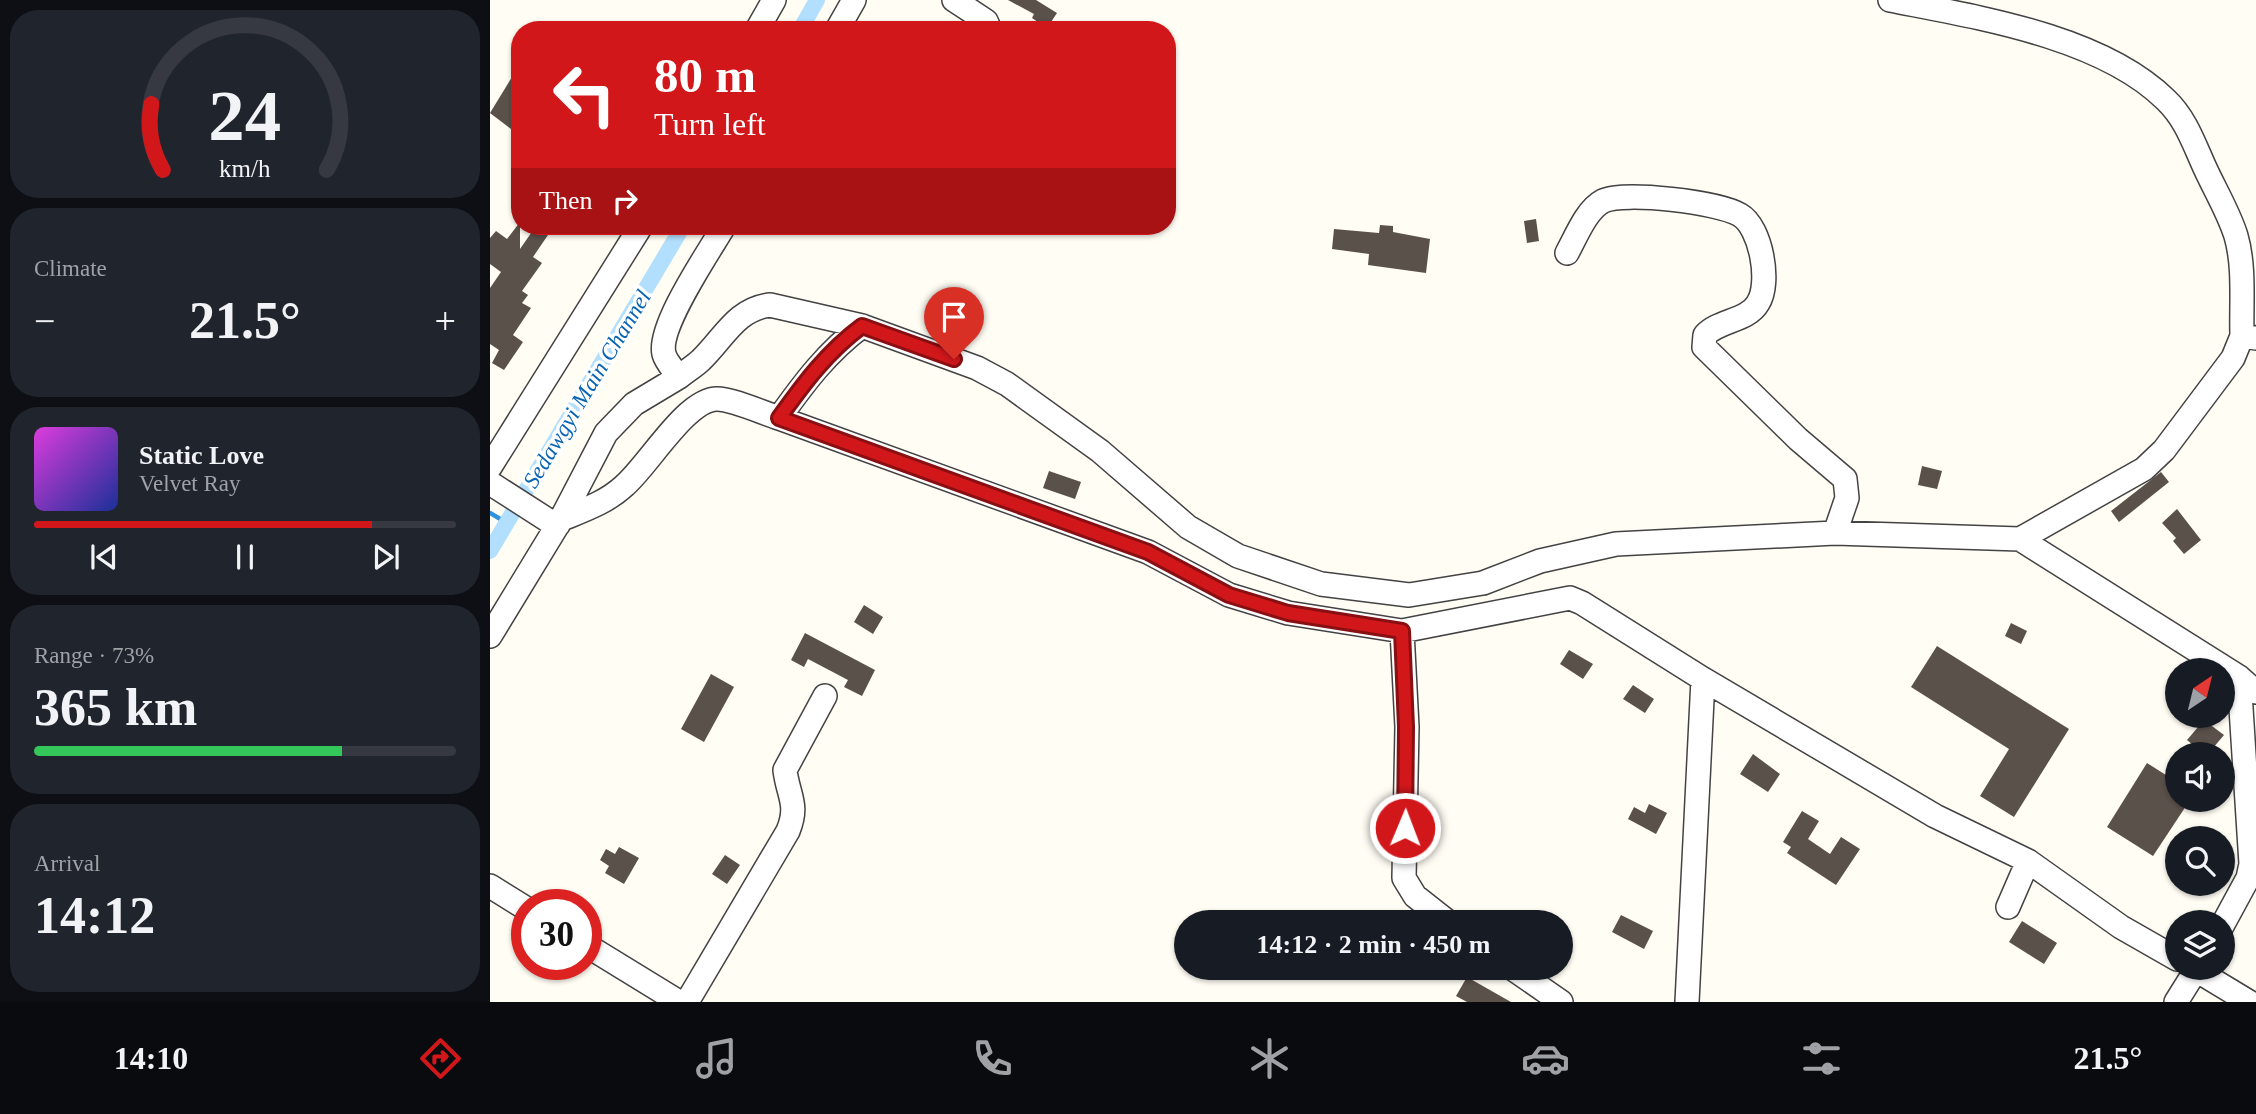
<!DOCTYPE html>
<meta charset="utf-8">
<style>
body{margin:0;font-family:"Times New Roman",serif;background:#20242c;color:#f1f3f6;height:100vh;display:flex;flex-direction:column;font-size:26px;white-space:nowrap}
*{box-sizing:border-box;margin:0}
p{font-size:23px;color:#9ea1a6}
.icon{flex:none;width:38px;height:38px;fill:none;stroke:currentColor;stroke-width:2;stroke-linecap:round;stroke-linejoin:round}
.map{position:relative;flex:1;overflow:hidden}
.details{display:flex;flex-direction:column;gap:10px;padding:10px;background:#0d0f14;width:490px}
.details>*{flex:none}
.banner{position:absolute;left:21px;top:21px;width:665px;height:214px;border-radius:28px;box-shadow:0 2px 5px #0004;background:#d2171b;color:#fff;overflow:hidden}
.needle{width:46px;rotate:35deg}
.tools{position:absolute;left:1675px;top:658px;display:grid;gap:14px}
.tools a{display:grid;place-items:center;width:70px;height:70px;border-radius:50%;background:#171b24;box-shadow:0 2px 5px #0004;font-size:35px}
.speed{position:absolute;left:21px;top:889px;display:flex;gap:14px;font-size:35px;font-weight:700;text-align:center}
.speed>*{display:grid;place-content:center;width:91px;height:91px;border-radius:50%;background:#171b24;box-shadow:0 2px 5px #0004;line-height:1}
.speed .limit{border:10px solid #d22;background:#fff;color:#111}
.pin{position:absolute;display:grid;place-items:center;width:60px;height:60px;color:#fff;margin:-72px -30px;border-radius:50% 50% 50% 0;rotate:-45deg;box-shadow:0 0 7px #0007}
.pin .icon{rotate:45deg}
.me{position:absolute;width:77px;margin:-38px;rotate:1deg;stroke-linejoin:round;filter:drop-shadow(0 0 5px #0008)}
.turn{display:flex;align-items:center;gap:24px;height:147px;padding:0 28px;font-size:32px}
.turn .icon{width:91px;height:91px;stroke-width:2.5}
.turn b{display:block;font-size:49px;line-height:60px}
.then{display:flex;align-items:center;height:66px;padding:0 28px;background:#0003;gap:14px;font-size:26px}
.big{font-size:52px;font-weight:700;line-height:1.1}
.details .tile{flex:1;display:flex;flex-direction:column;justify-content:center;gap:10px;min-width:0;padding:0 24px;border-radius:28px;background:#20242c}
.details .dial{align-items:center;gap:0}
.dial svg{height:182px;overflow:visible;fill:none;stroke:#363941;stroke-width:7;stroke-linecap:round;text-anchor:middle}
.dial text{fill:#f1f3f6;stroke:none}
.song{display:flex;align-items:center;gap:21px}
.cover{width:84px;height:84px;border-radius:10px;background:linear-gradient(135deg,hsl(300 70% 55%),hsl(230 70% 35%))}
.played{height:7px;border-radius:4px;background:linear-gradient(90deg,#d2171b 80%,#363941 80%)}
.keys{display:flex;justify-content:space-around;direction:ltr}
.heat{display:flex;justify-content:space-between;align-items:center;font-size:38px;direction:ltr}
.charge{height:10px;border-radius:5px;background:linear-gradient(90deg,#34c759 73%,#363941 0)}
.trip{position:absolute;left:684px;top:910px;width:399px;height:70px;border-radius:35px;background:#171b24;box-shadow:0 2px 5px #0004;font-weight:700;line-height:70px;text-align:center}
.tabs{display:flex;height:112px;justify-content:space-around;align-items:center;background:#090b0e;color:#9ea1a6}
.tabs .icon{width:49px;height:49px}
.tabs .current{color:#d2171b}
.tabs b{font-size:32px;color:#f1f3f6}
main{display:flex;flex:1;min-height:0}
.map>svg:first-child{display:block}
</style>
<main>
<section class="details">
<div class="tile dial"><svg viewBox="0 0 100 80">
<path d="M14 69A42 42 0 1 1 86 69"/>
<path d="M14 69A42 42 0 0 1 9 40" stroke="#d2171b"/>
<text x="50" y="56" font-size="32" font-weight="700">24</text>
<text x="50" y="72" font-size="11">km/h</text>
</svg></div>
<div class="tile"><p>Climate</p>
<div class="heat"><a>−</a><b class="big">21.5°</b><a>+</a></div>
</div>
<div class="tile">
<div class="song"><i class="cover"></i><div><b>Static Love</b><p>Velvet Ray</p></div></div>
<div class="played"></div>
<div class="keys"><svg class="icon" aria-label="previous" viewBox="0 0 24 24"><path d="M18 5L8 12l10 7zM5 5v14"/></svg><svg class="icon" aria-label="pause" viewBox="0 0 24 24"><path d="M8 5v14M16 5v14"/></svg><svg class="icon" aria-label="next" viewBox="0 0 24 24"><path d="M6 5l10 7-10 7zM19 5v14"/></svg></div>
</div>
<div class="tile"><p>Range · 73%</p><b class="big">365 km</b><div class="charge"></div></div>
<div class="tile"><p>Arrival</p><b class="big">14:12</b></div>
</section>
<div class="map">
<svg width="1766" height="1002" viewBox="0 0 1766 1002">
<rect width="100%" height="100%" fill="#fffdf4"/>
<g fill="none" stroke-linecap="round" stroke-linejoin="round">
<path stroke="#3093dd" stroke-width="4.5" d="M0,513L17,523"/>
<path stroke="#b2dffd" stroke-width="16" d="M310,30L327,0
M0,551L193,226"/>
</g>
<path fill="#5b514b" d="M518,0H546L567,13L557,28L542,18L544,14Z
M30,64V125L25,132L0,113Z
M1046,219L1049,241L1037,243L1034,221Z
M30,222V249L46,226L58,235L43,257L52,263L32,291L38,295L32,303L41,308L23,335L33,342L14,370L2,363L9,350L0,344V288L11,272L0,264V238L6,231L17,239Z
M890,225L903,226V232L940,239L936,273L878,265L879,254L842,249L844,229L889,233Z
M1432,466L1452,471L1447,489L1428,485Z
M559,471L591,482L585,499L553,488Z
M1671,472L1679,482L1629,522L1621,511Z
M1687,509L1711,540L1694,554L1683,541L1686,538L1672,523Z
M374,605L393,617L383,634L364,622Z
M1521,623L1537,631L1531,644L1515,636Z
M315,633L385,670L372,696L354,687L358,680L318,659L314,667L301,660Z
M1447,646L1579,729L1524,817L1490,796L1519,749L1421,687Z
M1079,650L1103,664L1093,679L1070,664Z
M221,674L244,687L214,742L191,729Z
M1143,685L1164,699L1155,713L1133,699Z
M1714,720L1734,735L1718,754H1714L1697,740Z
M1263,754L1290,774L1278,792L1250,774Z
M1657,763L1687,782V800H1700L1663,856L1617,827Z
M1159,804L1177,813L1166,834L1138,819L1144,807L1155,813Z
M1312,811L1329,821L1318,839L1340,854L1351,837L1370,849L1346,885L1297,853L1301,847L1293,842Z
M129,847L149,858L134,884L115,873L119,866L110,860L116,849L125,854Z
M235,855L250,865L237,884L222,874Z
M1131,915L1163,931L1154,949L1122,932Z
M1532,921L1567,943L1554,964L1519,942Z
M977,977L1021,1002H977L966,996Z"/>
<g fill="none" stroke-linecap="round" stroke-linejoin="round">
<defs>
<path id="minor" d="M464,0L496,21L500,30
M1400,0C1486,17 1611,36 1676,100C1696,119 1704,144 1715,168C1725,190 1739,213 1746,236C1755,267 1751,304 1752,336
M267,30L284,0
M347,30L364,0
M1077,253C1086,237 1096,210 1113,201C1134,191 1229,202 1250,215C1271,227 1281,283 1268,303C1258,321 1229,320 1215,335L1214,347L1308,439L1355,479L1357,498L1345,533
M189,377C196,371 205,366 211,360C234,338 246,309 280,305L372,326L487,368L517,384L610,451L698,527L748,556L831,584L919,595L993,583L1050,561L1126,544L1345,533L1530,539L1654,469L1674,450L1743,358L1752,336L1766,338
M289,418C314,383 337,352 372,326
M0,467L151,226
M0,483L67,526L0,636
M72,519C94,510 117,502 134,486C158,466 196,399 227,399C243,399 273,413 289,418L658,552L739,595L798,613L912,631L1080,598L1092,603L1213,679L1445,816L1538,861L1631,927L1687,959
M68,525L116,433L144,404L189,377C184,370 176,362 174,354C167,327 219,252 234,226
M1530,539L1749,677L1766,692
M912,631L917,727L914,878L925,896L958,922
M0,886L37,909
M1518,907L1538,861
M1732,926L1758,878L1761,864L1749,677
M96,945L189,1002
M1022,968L1071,1002
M197,1002L298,831C309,804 298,796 295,770L335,696
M1197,1002L1213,679
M1686,1002L1706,970L1759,1002"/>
</defs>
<use href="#minor" stroke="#434343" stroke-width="26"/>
<use href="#minor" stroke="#fff" stroke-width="23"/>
</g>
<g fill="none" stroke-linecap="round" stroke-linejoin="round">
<defs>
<path id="route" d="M464,359L372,326C337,352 314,383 289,418L658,552L739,595L798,613L912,631L916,727L915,828"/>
</defs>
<use href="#route" stroke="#880f12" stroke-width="18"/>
<use href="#route" stroke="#d2171b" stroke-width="12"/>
</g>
<g text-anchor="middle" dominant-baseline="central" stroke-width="7" stroke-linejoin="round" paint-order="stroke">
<g font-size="23" font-style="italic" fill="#0964b3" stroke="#fff">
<text transform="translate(97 389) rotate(-59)">Sedawgyi Main Channel</text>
</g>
</g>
</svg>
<div class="tools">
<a><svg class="needle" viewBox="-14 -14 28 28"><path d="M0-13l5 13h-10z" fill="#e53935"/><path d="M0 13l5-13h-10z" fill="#9ea1a6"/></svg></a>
<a><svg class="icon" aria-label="sound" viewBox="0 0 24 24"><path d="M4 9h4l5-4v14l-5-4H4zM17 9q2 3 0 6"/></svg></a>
<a><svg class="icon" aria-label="search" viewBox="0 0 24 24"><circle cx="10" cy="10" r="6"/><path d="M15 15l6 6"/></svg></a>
<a><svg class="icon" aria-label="layers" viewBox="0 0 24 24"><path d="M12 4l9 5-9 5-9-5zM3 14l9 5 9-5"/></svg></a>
</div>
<div class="speed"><div class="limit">30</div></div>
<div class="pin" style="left:464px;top:359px;background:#d93025"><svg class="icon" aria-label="arrive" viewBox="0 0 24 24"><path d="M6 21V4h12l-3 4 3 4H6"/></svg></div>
<svg class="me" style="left:915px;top:828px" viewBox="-20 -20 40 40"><circle r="17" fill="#d2171b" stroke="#fff" stroke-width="3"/><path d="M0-11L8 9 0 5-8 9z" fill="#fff"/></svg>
<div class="trip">14:12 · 2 min · 450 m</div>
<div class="banner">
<div class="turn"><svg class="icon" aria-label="left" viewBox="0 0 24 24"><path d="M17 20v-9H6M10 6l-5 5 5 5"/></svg><div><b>80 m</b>Turn left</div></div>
<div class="then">Then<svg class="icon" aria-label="right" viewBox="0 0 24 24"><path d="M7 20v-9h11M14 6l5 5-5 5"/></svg></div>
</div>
</div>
</main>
<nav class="tabs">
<b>14:10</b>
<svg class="icon current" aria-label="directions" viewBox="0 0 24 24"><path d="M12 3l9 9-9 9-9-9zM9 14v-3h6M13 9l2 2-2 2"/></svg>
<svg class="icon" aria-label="music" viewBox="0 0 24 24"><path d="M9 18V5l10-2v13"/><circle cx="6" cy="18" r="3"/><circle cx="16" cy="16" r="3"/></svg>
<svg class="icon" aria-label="phone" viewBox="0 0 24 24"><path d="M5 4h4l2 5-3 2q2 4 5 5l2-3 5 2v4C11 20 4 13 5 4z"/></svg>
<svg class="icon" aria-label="climate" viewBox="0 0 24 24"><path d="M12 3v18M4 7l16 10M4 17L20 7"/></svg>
<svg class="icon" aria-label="car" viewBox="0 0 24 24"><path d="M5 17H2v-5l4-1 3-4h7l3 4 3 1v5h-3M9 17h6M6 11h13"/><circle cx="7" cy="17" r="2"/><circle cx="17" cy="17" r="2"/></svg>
<svg class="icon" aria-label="filters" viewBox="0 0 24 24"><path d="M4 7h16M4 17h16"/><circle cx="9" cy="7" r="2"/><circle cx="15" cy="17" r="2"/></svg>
<b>21.5°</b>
</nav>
